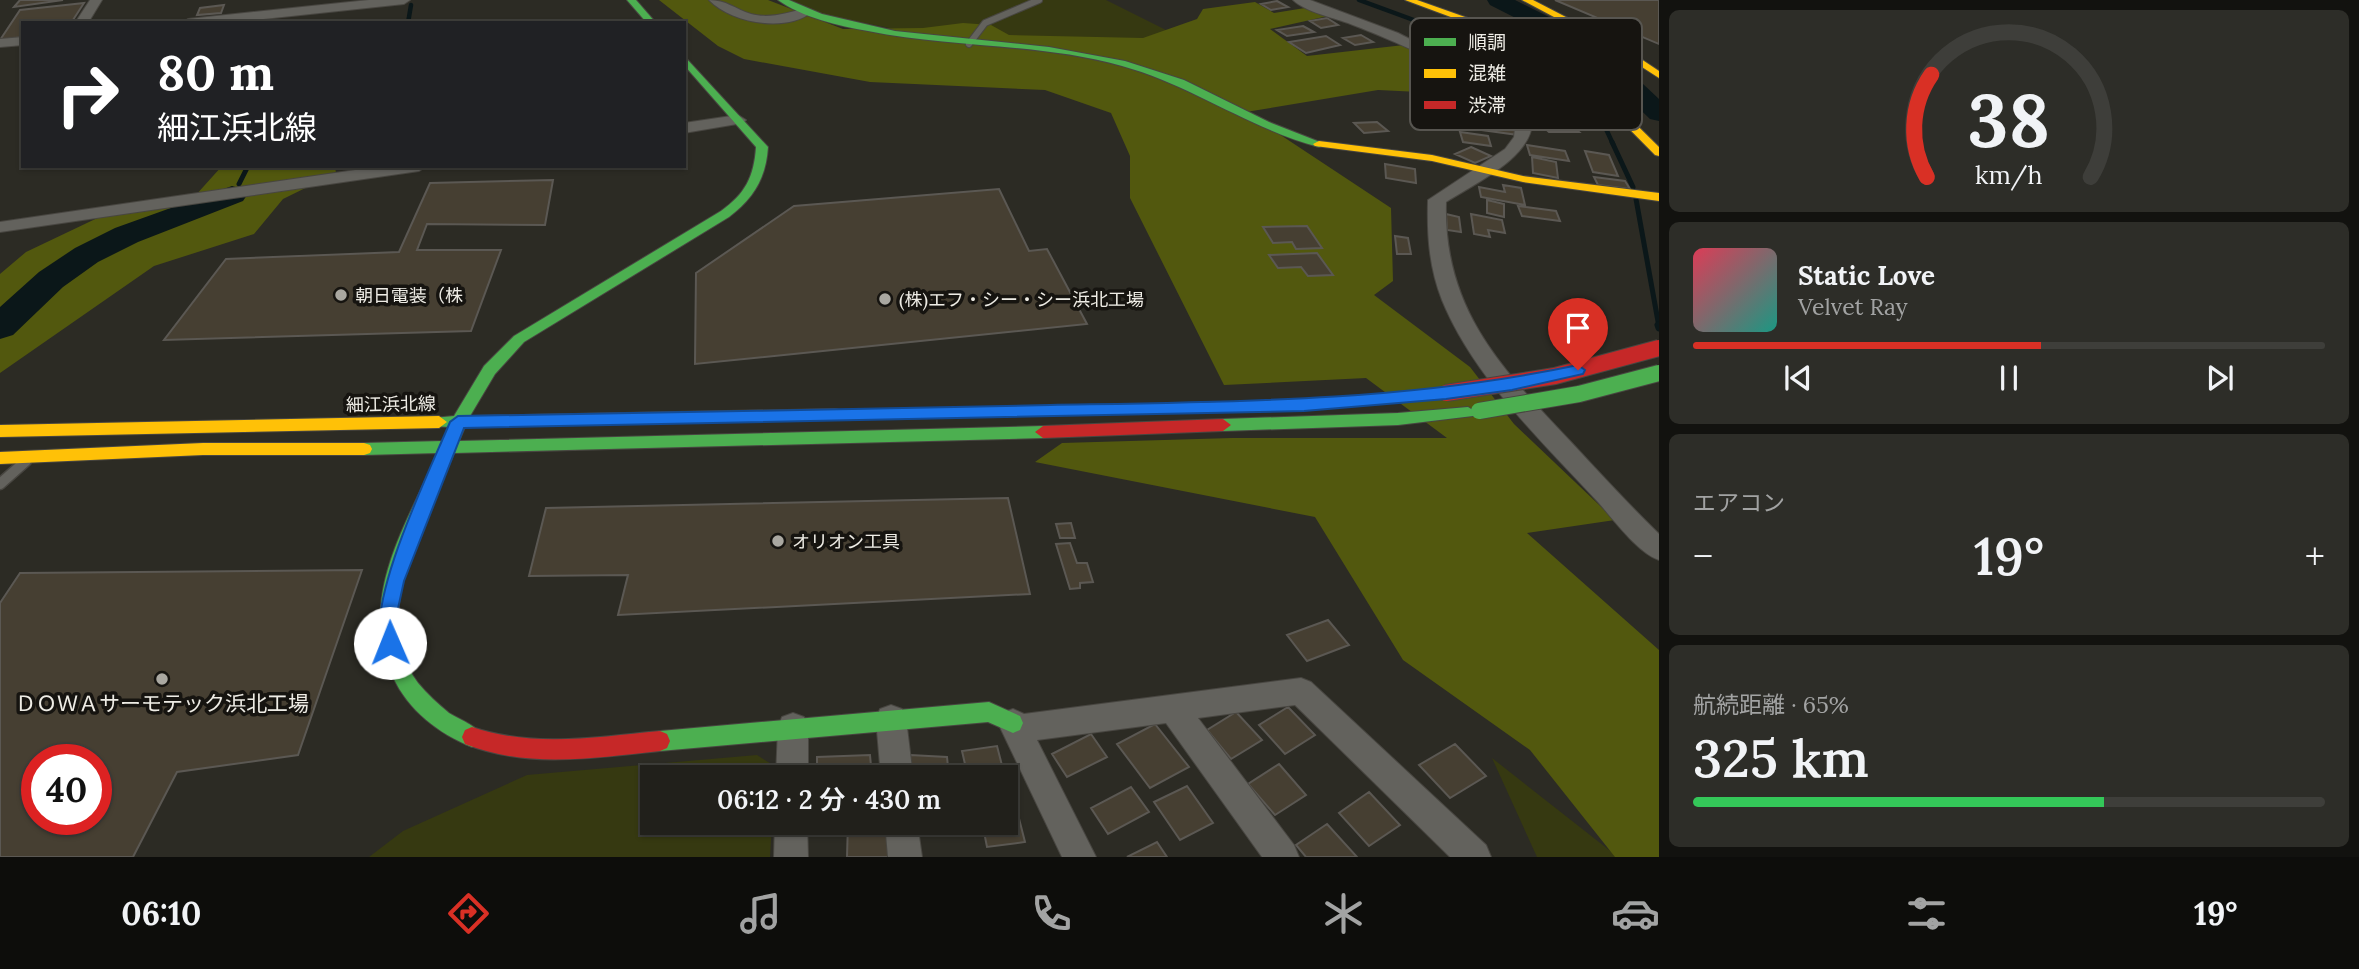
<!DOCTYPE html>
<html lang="ja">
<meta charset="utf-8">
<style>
body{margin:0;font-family:Lora,"Noto Sans JP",serif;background:#2d2d28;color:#f1f3f6;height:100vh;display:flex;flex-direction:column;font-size:26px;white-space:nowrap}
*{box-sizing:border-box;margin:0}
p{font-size:23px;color:#a2a3a3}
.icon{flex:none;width:38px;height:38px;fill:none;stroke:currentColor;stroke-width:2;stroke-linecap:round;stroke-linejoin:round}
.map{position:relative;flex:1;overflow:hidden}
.sheet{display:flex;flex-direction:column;gap:10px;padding:10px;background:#12120f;width:700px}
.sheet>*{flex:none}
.top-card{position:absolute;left:21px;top:21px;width:665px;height:147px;border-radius:0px;box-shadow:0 2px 5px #0004,0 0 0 2px #3e3e3a;background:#202124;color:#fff;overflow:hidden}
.speed{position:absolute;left:21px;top:744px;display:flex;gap:14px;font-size:35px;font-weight:700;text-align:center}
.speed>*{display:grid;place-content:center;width:91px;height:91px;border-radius:50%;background:#21201b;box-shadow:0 2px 5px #0004,0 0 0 2px #3e3e3a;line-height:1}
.speed .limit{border:10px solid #d22;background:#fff;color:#111}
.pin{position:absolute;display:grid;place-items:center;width:60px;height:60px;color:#fff;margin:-72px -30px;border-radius:50% 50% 50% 0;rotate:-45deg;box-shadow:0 0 7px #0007}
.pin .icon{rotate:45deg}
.me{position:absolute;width:77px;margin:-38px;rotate:359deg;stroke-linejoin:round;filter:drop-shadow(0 0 5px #0008)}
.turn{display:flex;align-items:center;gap:24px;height:147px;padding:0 21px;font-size:32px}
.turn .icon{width:91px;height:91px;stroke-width:2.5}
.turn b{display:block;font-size:49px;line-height:60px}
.big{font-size:52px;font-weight:600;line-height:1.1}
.sheet .card{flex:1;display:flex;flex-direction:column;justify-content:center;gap:10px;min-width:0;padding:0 24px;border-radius:10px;background:#2d2d28}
.sheet .dial{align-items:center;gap:0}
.dial svg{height:182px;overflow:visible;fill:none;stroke:#3e3e3a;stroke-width:7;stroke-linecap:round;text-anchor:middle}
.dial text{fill:#f1f3f6;stroke:none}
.song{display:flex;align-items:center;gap:21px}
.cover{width:84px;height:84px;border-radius:10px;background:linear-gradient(135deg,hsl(350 70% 55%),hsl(170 70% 35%))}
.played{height:7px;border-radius:4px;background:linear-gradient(90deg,#d93025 55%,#3e3e3a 55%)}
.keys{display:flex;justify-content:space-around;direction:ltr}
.heat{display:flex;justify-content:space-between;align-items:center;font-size:38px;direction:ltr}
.charge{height:10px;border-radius:5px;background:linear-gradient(90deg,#34c759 65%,#3e3e3a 0)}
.trip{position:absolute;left:640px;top:765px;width:378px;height:70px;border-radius:0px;background:#21201b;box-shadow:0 2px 5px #0004,0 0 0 2px #3e3e3a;font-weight:600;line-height:70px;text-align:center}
.dock{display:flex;height:112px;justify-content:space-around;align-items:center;background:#0d0d0b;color:#a2a3a3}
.dock .icon{width:49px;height:49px}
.dock .on{color:#d93025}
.dock b{font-size:32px;color:#f1f3f6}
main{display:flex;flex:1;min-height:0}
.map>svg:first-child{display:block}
</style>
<main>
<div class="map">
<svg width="1659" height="857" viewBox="0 0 1659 857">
<rect width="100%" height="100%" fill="#2c2b24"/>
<path fill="#363911" d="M789,0H1106L1192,43L928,36L821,14Z
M757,755L776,767V777H653V822L772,823L770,857H369L403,831L527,775Z
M1492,758L1618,857H1537Z"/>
<path fill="#52580e" d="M659,0H768L843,29L923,28L963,23L991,25L1009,35L1143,38L1197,19L1203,9L1255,2L1274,13L1305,8L1328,16L1270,29L1307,56L1404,45L1502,96L1378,90L1246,112L1391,208L1393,281L1374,295L1470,367L1514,424L1615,520L1527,533L1659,650V857H1615L1530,750L1403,660L1315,517L1035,462L1062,443L1232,438H1447L1366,378L1224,385L1130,198V156L1111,113L1045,90L870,82L744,59L718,46Z
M222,166H335L336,173L283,199L254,234L154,266L0,373V274L26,252L110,212L195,196Z"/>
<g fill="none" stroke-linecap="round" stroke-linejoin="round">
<path stroke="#0b1719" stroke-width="4.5" d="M1359,0L1509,55L1563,79L1593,101L1613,144
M408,23L411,5"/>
<path stroke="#0b1719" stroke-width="5" d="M1612,142L1633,187
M239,184L248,166
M1636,199L1659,327"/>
<path stroke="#0b1719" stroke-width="7" d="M1658,325L1659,328"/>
<path fill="#0b1719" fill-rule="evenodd" d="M1487,0H1515L1573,29L1610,53L1659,99V121L1650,119L1592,63L1557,39L1490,5Z
M232,186L243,189L247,195L243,201L138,242L98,262L63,287L13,335L0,339V307L39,272L75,248L115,228Z"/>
</g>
<path fill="#463f32" stroke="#5b5853" stroke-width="2" fill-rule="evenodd" d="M20,0H63L14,7Z
M1555,0H1659V44Z
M1277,1L1288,7L1271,10L1261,4Z
M84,3L71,23H23V37L0,40L20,10Z
M224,5L221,13L197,15L200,8Z
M1327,18L1338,25L1321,28L1310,21Z
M1303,26L1314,32L1287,36L1277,30Z
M1361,35L1373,42L1355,45L1343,38Z
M1326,36L1340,45L1306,53L1289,42Z
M1479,120L1515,126L1518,135L1482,130Z
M1537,121H1566L1579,132H1549Z
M1377,122L1388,131L1364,133L1354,123Z
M1460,132L1488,136L1491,146L1463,142Z
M1527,145L1565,151L1569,161L1530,155Z
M1471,147L1491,156L1475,163L1455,154Z
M1585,151L1609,155L1618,176L1593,172Z
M1532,157L1556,162L1558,178L1533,173Z
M1385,164L1415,169L1416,183L1386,178Z
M1594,177L1625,181L1630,189L1598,185Z
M553,180L545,225L427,224L417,250H501L471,331L164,340L226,259L399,252L430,183Z
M1503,185L1521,188L1525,205L1481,197L1479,187L1505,192Z
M999,189L1029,251L1047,249L1087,324L695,364L696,273L794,206Z
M1487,200L1504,204V217L1487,213Z
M1518,206L1556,211L1560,221L1522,216Z
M1446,214L1459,217L1461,232L1447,230Z
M1471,214L1502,220L1505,233L1488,230L1490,237L1474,234Z
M1307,226L1322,248L1296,249L1292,242L1273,243L1263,227Z
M1395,236L1408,238L1411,254H1397Z
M1317,253L1333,275L1308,276L1301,267L1278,268L1269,255Z
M1008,498L1030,594L618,615L628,575L529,576L546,508Z
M1071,523L1075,538H1060L1056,524Z
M1070,543L1077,563H1087L1093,582L1080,583V588L1070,589L1056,544Z
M362,570L298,755L177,772L133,857H0V603L20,573ZM37,760H96V819H37Z
M1328,620L1349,645L1307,661L1287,635Z
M1288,707L1315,735L1285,754L1259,725Z
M1236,712L1262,740L1231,759L1207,730Z
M1155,724L1189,767L1150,788L1117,744Z
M1091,734L1107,757L1067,777L1052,754Z
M1455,744L1486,776L1450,798L1419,765Z
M997,746L1005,777H968L962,751Z
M870,755L872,777H817V757Z
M910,755L947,757L949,777H911Z
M1279,764L1306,795L1275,815L1248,784Z
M1187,786L1213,823L1180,840L1154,802Z
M1131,787L1149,812L1108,834L1091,808Z
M1369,792L1400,825L1369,846L1339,813Z
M1015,803L1025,842L987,847L982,822H1006V804Z
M848,822H886L889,857H847Z
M1327,824L1357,857H1306L1296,845Z
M1157,842L1167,857H1127Z"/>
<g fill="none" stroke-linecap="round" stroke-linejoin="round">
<defs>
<path id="lane-far1" d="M969,44L985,23L1039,0"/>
<path id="lane" d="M0,484L26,461"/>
<path id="street" d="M90,0H102L88,23H75Z
M369,0H410L404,4L227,23H182L188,19Z
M709,0C726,0 735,9 751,14C769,19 788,13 806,8L812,12C786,33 731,23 709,0Z
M1293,0H1310L1398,33L1488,79L1516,97L1532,118C1536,156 1474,184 1446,202C1443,309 1501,368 1570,441C1599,472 1628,504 1659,534V560C1638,553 1613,519 1598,502C1542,441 1474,378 1442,300C1429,267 1427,235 1428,200L1505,149L1514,137L1516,118C1490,80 1392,40 1348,23C1331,17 1306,12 1293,0Z
M23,37V45L0,47V39Z
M738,115L746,120L743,123L684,133V123Z
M383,166H427L419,171L0,232V222Z
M1301,678L1311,682L1486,845L1491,857H1450L1295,705L1198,718L1294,845L1299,857H1262L1166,723L1037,740L1096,857H1062L998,723L1002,713L1013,709L1024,714Z
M891,705L902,709L906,719L913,777H881L876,719L880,709Z
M793,713L804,717L808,727V777H776L778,727L782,717Z
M775,822H807L808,857H774Z
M885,822H917L922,857H888Z"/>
<path id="fast" d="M627,0H636L656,23H647Z
M778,0H789L822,14L895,31L1049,47L1125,61L1184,80L1269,122L1325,144L1319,147C1250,129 1191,85 1122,66C1040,43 952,48 868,31C839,26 801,17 778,0Z
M684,56L768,147C766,178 754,198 729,217L524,342L495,374L470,416L835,409L840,410L843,414L840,418L465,427L459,441L1043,426L1051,432L1043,438L454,453C427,518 367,616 418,683C427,694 438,704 449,713C460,720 477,725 482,737L479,744L472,747C439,734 408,710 393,677C357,597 406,526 438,453L364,455L358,453L356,449L358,445L364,443L443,441L449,427L433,426L431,422L433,418L454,416L484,366L514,336L721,211C745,194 754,177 756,147L684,65Z
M1468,407L1476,412L1473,416L1398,425L1223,431L1215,425L1223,419L1398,413Z
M989,702L1020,716L1023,723L1020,730L1013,733L988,722L660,751L653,748L650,741L653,734L660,731Z"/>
<path id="slow" d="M1405,0H1417L1516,35L1579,68L1659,147V156L1655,155L1573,72L1510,39Z
M1522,0H1533L1620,45L1659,71V78L1614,49Z
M1319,141L1432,155L1523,176L1659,193V201L1523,182L1432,161L1315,146L1313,144Z
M439,416L447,422L439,428L0,437V425Z
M203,443H364L370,445L372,449L370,453L364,455H203L0,464V452Z"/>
<path id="jam" d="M1223,419L1231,425L1223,431L1043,438L1035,432L1043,426Z
M472,727C534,748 596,737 660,731L667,734L670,741L667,748L660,751C593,758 529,769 465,744L462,737L465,730Z"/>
</defs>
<use href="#lane-far1" stroke="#484641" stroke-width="8"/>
<use href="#lane" stroke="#484641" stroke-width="13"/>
<use href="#street" stroke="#484641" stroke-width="2"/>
<use href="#fast" stroke="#484641" stroke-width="2"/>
<use href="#slow" stroke="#484641" stroke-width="2"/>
<use href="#jam" stroke="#484641" stroke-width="2"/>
<use href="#lane-far1" stroke="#63625d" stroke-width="6"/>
<use href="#lane" stroke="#63625d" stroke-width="10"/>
<use href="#street" fill="#63625d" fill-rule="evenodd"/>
<use href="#fast" fill="#4caf50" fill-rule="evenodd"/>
<use href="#slow" fill="#ffc107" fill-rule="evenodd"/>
<use href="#jam" fill="#c62828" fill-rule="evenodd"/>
<defs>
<path id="fast-bridge" d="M1479,411L1579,394L1659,373"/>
<path id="jam-bridge" d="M1446,393L1555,376L1659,348"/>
</defs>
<use href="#fast-bridge" stroke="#484641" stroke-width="18" stroke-linecap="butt"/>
<use href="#jam-bridge" stroke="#484641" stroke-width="18" stroke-linecap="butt"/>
<use href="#fast-bridge" stroke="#4caf50" stroke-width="16"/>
<use href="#jam-bridge" stroke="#c62828" stroke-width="16"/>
</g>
<path fill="#1a73e8" stroke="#114b97" stroke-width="2" d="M1578,365L1585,370L1583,374L1512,390L1446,399L1304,411L464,428L404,581L397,613L399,643L397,649L390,652L383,649C363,606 431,468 450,422L458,416C655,413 853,409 1050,405C1227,402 1404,402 1578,365Z"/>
<g fill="#aaa8a1" stroke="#161410" stroke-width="2.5">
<circle cx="341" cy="295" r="7"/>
<circle cx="885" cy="299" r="7"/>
<circle cx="778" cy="541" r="7"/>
<circle cx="162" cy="679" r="7"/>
</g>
<g text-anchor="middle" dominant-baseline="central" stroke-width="7" stroke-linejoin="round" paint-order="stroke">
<g font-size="18" fill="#eeece5" stroke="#161410" text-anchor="start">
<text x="355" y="295">朝日電装（株</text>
<text x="899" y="299">(株)エフ・シー・シー浜北工場</text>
<text x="792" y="541">オリオン工具</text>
</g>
<g font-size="18" fill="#eeece5" stroke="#161410">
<text transform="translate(391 404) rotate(-1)">細江浜北線</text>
</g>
<g font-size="21" fill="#eeece5" stroke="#161410">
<text x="162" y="703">ＤＯＷＡサーモテック浜北工場</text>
</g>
</g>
<rect x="1410" y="18" width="232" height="112" rx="10" fill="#161410" stroke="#575550" stroke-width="2"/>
<rect x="1424" y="38" width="32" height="8" fill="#4caf50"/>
<rect x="1424" y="69" width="32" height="9" fill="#ffc107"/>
<rect x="1424" y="101" width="32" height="8" fill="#c62828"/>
<g font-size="19" fill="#eeece5">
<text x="1468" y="49">順調</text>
<text x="1468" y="80">混雑</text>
<text x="1468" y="112">渋滞</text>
</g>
</svg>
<div class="speed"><div class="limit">40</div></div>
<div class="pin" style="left:1578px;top:370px;background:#d93025"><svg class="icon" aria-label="arrive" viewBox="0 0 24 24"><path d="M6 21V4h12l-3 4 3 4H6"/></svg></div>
<svg class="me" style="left:390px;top:643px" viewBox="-20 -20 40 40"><circle r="19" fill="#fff"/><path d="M0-13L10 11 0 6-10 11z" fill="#1a73e8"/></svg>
<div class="trip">06:12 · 2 分 · 430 m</div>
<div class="top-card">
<div class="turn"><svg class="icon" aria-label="right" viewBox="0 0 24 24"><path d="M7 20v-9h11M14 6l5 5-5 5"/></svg><div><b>80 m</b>細江浜北線</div></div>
</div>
</div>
<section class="sheet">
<div class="card dial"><svg viewBox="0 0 100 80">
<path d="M14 69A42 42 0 1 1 86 69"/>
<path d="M14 69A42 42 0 0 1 16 24" stroke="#d93025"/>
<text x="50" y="56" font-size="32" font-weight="700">38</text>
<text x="50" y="72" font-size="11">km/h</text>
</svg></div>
<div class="card">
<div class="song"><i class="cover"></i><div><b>Static Love</b><p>Velvet Ray</p></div></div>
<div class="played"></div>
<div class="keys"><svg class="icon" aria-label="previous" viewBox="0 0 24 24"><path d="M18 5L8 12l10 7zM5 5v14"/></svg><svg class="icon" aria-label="pause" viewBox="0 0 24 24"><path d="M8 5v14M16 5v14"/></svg><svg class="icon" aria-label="next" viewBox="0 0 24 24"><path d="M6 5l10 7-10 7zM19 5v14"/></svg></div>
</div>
<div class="card"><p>エアコン</p>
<div class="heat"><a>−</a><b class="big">19°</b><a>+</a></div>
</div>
<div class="card"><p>航続距離 · 65%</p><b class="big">325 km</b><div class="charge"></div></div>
</section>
</main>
<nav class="dock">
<b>06:10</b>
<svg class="icon on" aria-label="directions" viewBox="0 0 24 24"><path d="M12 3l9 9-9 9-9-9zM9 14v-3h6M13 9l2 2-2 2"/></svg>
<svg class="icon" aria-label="music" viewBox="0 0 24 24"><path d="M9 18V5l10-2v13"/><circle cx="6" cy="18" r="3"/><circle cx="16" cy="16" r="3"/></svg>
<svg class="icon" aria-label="phone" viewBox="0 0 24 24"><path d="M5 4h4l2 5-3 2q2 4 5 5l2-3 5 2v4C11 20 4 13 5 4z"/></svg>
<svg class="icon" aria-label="climate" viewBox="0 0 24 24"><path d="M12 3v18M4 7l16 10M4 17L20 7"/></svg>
<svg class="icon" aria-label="car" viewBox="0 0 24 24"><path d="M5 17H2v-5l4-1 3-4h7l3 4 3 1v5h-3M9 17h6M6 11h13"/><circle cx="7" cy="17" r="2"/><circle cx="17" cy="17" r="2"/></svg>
<svg class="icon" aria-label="filters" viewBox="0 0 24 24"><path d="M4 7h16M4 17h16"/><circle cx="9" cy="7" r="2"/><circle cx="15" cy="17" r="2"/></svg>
<b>19°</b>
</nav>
